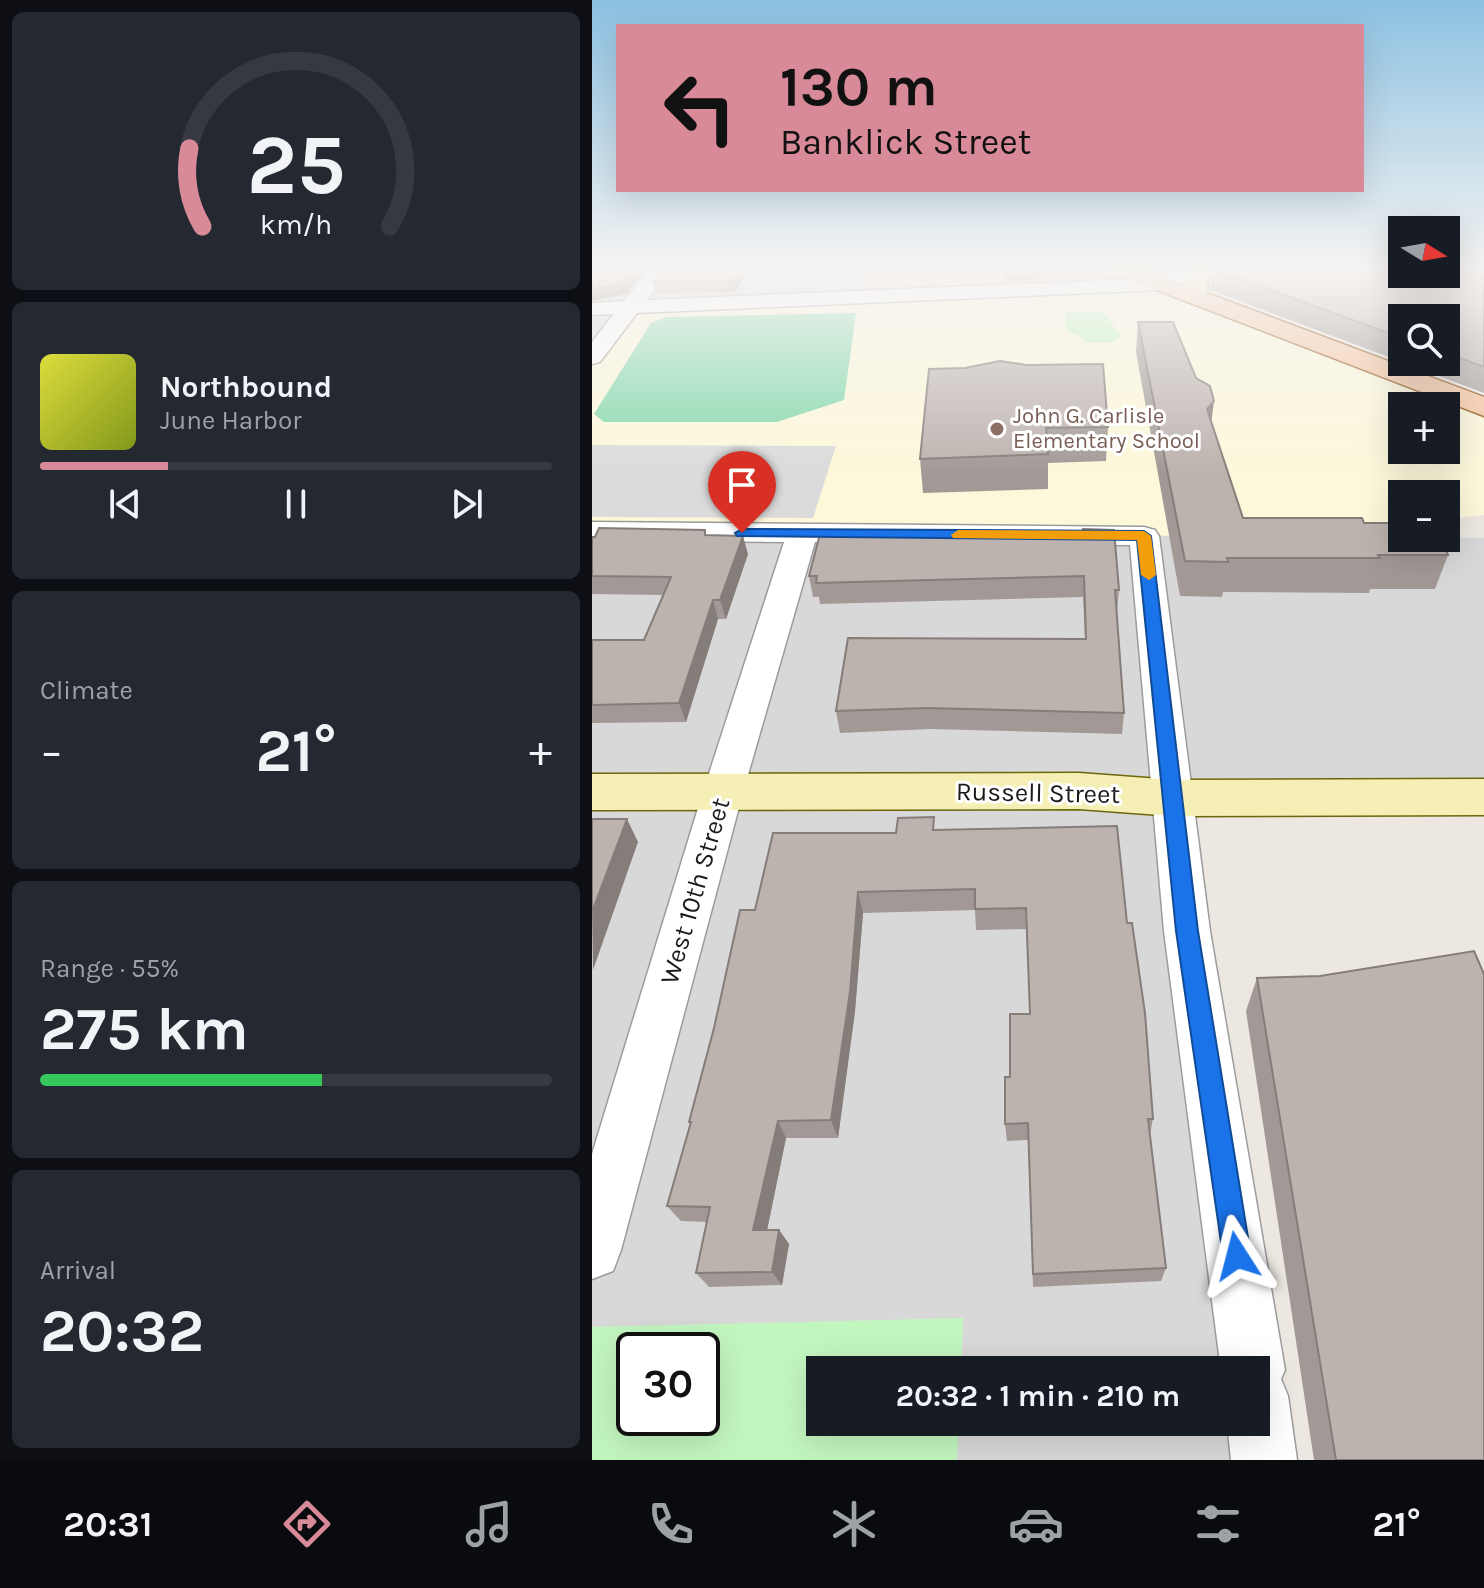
<!DOCTYPE html>
<meta charset="utf-8">
<style>
body{margin:0;font-family:Karla,sans-serif;background:#242831;color:#f1f3f6;height:100vh;display:flex;flex-direction:column;font-size:30px;white-space:nowrap}
*{box-sizing:border-box;margin:0}
p{font-size:26px;color:#9ea1a6}
.icon{flex:none;width:44px;height:44px;fill:none;stroke:currentColor;stroke-width:2;stroke-linecap:round;stroke-linejoin:round}
.map{position:relative;flex:1;overflow:hidden}
.sheet{display:flex;flex-direction:column;gap:12px;padding:12px;background:#0d0f14;width:592px}
.sheet>*{flex:none}
.banner{position:absolute;left:24px;top:24px;width:748px;height:168px;border-radius:0px;box-shadow:0 8px 32px #0002;background:#d98a98;color:#111;overflow:hidden}
.needle{width:52px;rotate:101deg}
.controls{position:absolute;left:796px;top:216px;display:grid;gap:16px}
.controls a{display:grid;place-items:center;width:72px;height:72px;border-radius:0px;background:#171b24;box-shadow:0 8px 32px #0002;font-size:40px}
.speed{position:absolute;left:24px;top:1332px;display:flex;gap:16px;font-size:40px;font-weight:700;text-align:center}
.speed>*{display:grid;place-content:center;width:104px;height:104px;border-radius:50%;background:#171b24;box-shadow:0 8px 32px #0002;line-height:1}
.speed .limit{border:4px solid #111;border-radius:12px;background:#fff;color:#111}
.pin{position:absolute;display:grid;place-items:center;width:68px;height:68px;color:#fff;margin:-82px -34px;border-radius:50% 50% 50% 0;rotate:-45deg;box-shadow:0 0 8px #0007}
.pin .icon{rotate:45deg}
.me{position:absolute;width:88px;margin:-44px;rotate:351deg;stroke-linejoin:round;filter:drop-shadow(0 0 6px #0008)}
.turn{display:flex;align-items:center;gap:28px;height:168px;padding:0 32px;font-size:36px}
.turn .icon{width:104px;height:104px;stroke-width:2.5}
.turn b{display:block;font-size:56px;line-height:68px}
.big{font-size:60px;font-weight:700;line-height:1.1}
.sheet .widget{flex:1;display:flex;flex-direction:column;justify-content:center;gap:12px;min-width:0;padding:0 28px;border-radius:12px;background:#242831}
.sheet .dial{align-items:center;gap:0}
.dial svg{height:208px;overflow:visible;fill:none;stroke:#363941;stroke-width:7;stroke-linecap:round;text-anchor:middle}
.dial text{fill:#f1f3f6;stroke:none}
.song{display:flex;align-items:center;gap:24px}
.cover{width:96px;height:96px;border-radius:12px;background:linear-gradient(135deg,hsl(60 70% 55%),hsl(70 70% 35%))}
.played{height:8px;border-radius:4px;background:linear-gradient(90deg,#d98a98 25%,#363941 25%)}
.keys{display:flex;justify-content:space-around;direction:ltr}
.heat{display:flex;justify-content:space-between;align-items:center;font-size:44px;direction:ltr}
.charge{height:12px;border-radius:6px;background:linear-gradient(90deg,#34c759 55%,#363941 0)}
.trip{position:absolute;left:214px;top:1356px;width:464px;height:80px;border-radius:0px;background:#171b24;box-shadow:0 8px 32px #0002;font-weight:700;line-height:80px;text-align:center}
.dock{display:flex;height:128px;justify-content:space-around;align-items:center;background:#090b0e;color:#9ea1a6}
.dock .icon{width:56px;height:56px}
.dock .selected{color:#d98a98}
.dock b{font-size:36px;color:#f1f3f6}
main{display:flex;flex:1;min-height:0}
.map>svg:first-child{display:block}
</style>
<main>
<section class="sheet">
<div class="widget dial"><svg viewBox="0 0 100 80">
<path d="M14 69A42 42 0 1 1 86 69"/>
<path d="M14 69A42 42 0 0 1 9 39" stroke="#d98a98"/>
<text x="50" y="56" font-size="32" font-weight="700">25</text>
<text x="50" y="72" font-size="11">km/h</text>
</svg></div>
<div class="widget">
<div class="song"><i class="cover"></i><div><b>Northbound</b><p>June Harbor</p></div></div>
<div class="played"></div>
<div class="keys"><svg class="icon" aria-label="previous" viewBox="0 0 24 24"><path d="M18 5L8 12l10 7zM5 5v14"/></svg><svg class="icon" aria-label="pause" viewBox="0 0 24 24"><path d="M8 5v14M16 5v14"/></svg><svg class="icon" aria-label="next" viewBox="0 0 24 24"><path d="M6 5l10 7-10 7zM19 5v14"/></svg></div>
</div>
<div class="widget"><p>Climate</p>
<div class="heat"><a>−</a><b class="big">21°</b><a>+</a></div>
</div>
<div class="widget"><p>Range · 55%</p><b class="big">275 km</b><div class="charge"></div></div>
<div class="widget"><p>Arrival</p><b class="big">20:32</b></div>
</section>
<div class="map">
<svg width="892" height="1460" viewBox="0 0 892 1460">
<rect width="100%" height="100%" fill="#ece7e1"/>
<path fill="#d9d8d8" fill-rule="evenodd" d="M0,269H274V296L0,357Z
M0,531L892,538V797L582,798L661,1370H228V1422H664L672,1460H0ZM42,1350H110V1418H42Z"/>
<path fill="#edd1d4" d="M274,269H604L606,271L603,297L274,296Z"/>
<path fill="#fdf8da" fill-rule="evenodd" d="M569,284L892,407V515L854,519V494H810V522L769,526L715,537L0,531V357L39,306ZM810,406H854V450H810Z"/>
<path fill="#c2f6bf" fill-rule="evenodd" d="M511,311L529,337L518,343H493L488,336L474,331L473,313Z
M371,1318L369,1370H228V1422H367L365,1460H0V1327ZM42,1350H110V1418H42Z"/>
<path fill="#82d8ab" d="M264,313L252,400L185,422H12L2,414L59,323L74,317Z"/>
<path fill="#dbdbdb" d="M0,445L244,446L221,518L0,517Z"/>
<g fill="none" stroke-linecap="round" stroke-linejoin="round">
<defs>
<path id="street" d="M58,269H78L55,300L567,278L594,269H663L653,275L608,277L569,290L45,313L8,362L0,364V342L22,314L0,315V303L32,301Z
M0,522L552,527L563,530L567,536L618,931L693,1370L689,1379L696,1396L705,1460H639L635,1422H664V1370H629L572,931L538,545L223,542L151,792L29,1250L21,1271L0,1279V1154L111,792L192,542L0,540Z"/>
<path id="secondary" d="M594,269H616L615,297L612,302H594L591,297Z
M487,773L582,780L892,779V815L582,816L487,809L0,810V774Z"/>
<path id="primary" d="M520,269H551L892,397V416L523,274Z"/>
</defs>
<use href="#street" stroke="#9c9c9c" stroke-width="3"/>
<use href="#secondary" stroke="#6b670a" stroke-width="3"/>
<use href="#primary" stroke="#8b4c08" stroke-width="3"/>
<use href="#street" fill="#fff" fill-rule="evenodd"/>
<use href="#secondary" fill="#f5efb6" fill-rule="evenodd"/>
<use href="#primary" fill="#f6c29c" fill-rule="evenodd"/>
</g>
<path fill="#a29996" d="M71,269H158L143,292L64,293L61,282Z
M411,269H485V278L414,281Z
M620,269H892V393L810,362H854V318H810V362L618,290Z
M546,322L604,378L651,518L772,523L856,555L843,589H778L777,593L631,592L630,597L588,596L544,352Z
M337,369L516,427L514,461L456,463V489L331,493L328,459Z
M114,535L156,554L134,619H126L94,722L0,723V640H52L72,595L0,594V537Z
M491,535L527,590L525,611L532,713L530,734L339,729L248,733L244,711L493,639L491,597L228,604L227,597H221L217,576L353,538Z
M344,830L535,923L561,1119L558,1134L574,1268L569,1281L441,1287L436,1140L415,1141L413,1124L418,1077L438,1014L434,929L384,930L383,910L271,913L263,1011L246,1138H194L175,1230H187L197,1244L190,1285L117,1287L104,1273L115,1222L89,1221L75,1206L99,1125L97,1122L163,910L304,833Z
M665,978L892,1460H722L654,1011Z"/>
<path fill="#847d7a" d="M43,269H56L34,294L0,301V289Z
M148,269H158L143,292L141,281Z
M622,401L618,433L615,409Z
M151,536L156,554L134,619L128,600Z
M121,600L126,619L94,722L87,703Z
M35,819L46,842L1,970L0,912Z
M266,892L271,913L263,1011L246,1138L239,1120Z
M186,1121L194,1138L172,1245L161,1230Z
M187,1230L197,1244L190,1285L180,1272Z"/>
<path fill="#bcb2ae" stroke="#847d7a" stroke-width="2" d="M0,269H43L31,283L0,289Z
M71,269H148L141,281L61,282Z
M621,269H810V274H854V269H892V367L854,353V318H810V338Z
M546,322H581L604,378L618,386L622,401L615,409L651,518H770L772,523H810V538H849L856,555H786L788,558H635L636,562L593,561Z
M408,361L435,365L511,364L516,427L454,428L456,454L328,459L337,369L373,368Z
M7,528L113,530V535L151,536L128,600H121L87,703L0,705V640H52L79,577L0,576V537H3Z
M491,529L522,530L527,590H523L532,713L336,708L244,711L256,638L494,639L492,576L224,583L225,576H217L228,534L353,535V538L491,535Z
M342,817L341,830L525,826L535,923H540L553,1013L561,1119H556L574,1268L441,1274L436,1123L413,1124V1077H418V1014H438L434,908L383,909V889L266,892L258,992L239,1120L186,1121L161,1230H187L180,1272L104,1273L118,1207L75,1206L99,1122H97L122,1028L148,910H163L181,833H304L306,818Z
M0,819H35L0,912Z
M882,951L892,974V1460H744L665,978L728,976Z"/>
<linearGradient id="sky" x2="0" y2="1"><stop stop-color="#8cc1e2"/><stop offset="0.57" stop-color="#f6f4f2"/><stop offset="1" stop-color="#f6f4f2" stop-opacity="0"/></linearGradient>
<rect width="892" height="473" fill="url(#sky)"/>
<path fill="#1a73e8" stroke="#114b97" stroke-width="2" d="M150,529L552,531L559,536L606,931L659,1256L655,1266L645,1270L635,1266L631,1256L584,931L545,540L145,536L143,533Z"/>
<path fill="#f59e0b" d="M366,530L552,531L559,536L564,575L557,580L549,575L545,540L361,538L359,535Z"/>
<circle fill="#8d6e63" stroke="#fff" stroke-width="3" cx="405" cy="429" r="8"/>
<g text-anchor="middle" dominant-baseline="central" stroke-width="6" stroke-linejoin="round" paint-order="stroke">
<g font-size="22" fill="#785e54" stroke="#fff" text-anchor="start">
<text x="421" y="416">John G. Carlisle<tspan x="421" dy="25">Elementary School</tspan></text>
</g>
<g font-size="26" fill="#1b1b1b" stroke="#fff">
<text transform="translate(446 793) rotate(1)">Russell Street</text>
<text transform="translate(103 891) rotate(-74)">West 10th Street</text>
</g>
</g>
</svg>
<div class="controls">
<a><svg class="needle" viewBox="-14 -14 28 28"><path d="M0-13l5 13h-10z" fill="#e53935"/><path d="M0 13l5-13h-10z" fill="#9ea1a6"/></svg></a>
<a><svg class="icon" aria-label="search" viewBox="0 0 24 24"><circle cx="10" cy="10" r="6"/><path d="M15 15l6 6"/></svg></a>
<a>+</a>
<a>−</a>
</div>
<div class="speed"><div class="limit">30</div></div>
<div class="pin" style="left:150px;top:533px;background:#d93025"><svg class="icon" aria-label="arrive" viewBox="0 0 24 24"><path d="M6 21V4h12l-3 4 3 4H6"/></svg></div>
<svg class="me" style="left:645px;top:1256px" viewBox="-20 -20 40 40"><path d="M0-17L14 15 0 8-14 15z" fill="#1a73e8" stroke="#fff" stroke-width="4"/></svg>
<div class="trip">20:32 · 1 min · 210 m</div>
<div class="banner">
<div class="turn"><svg class="icon" aria-label="left" viewBox="0 0 24 24"><path d="M17 20v-9H6M10 6l-5 5 5 5"/></svg><div><b>130 m</b>Banklick Street</div></div>
</div>
</div>
</main>
<nav class="dock">
<b>20:31</b>
<svg class="icon selected" aria-label="directions" viewBox="0 0 24 24"><path d="M12 3l9 9-9 9-9-9zM9 14v-3h6M13 9l2 2-2 2"/></svg>
<svg class="icon" aria-label="music" viewBox="0 0 24 24"><path d="M9 18V5l10-2v13"/><circle cx="6" cy="18" r="3"/><circle cx="16" cy="16" r="3"/></svg>
<svg class="icon" aria-label="phone" viewBox="0 0 24 24"><path d="M5 4h4l2 5-3 2q2 4 5 5l2-3 5 2v4C11 20 4 13 5 4z"/></svg>
<svg class="icon" aria-label="climate" viewBox="0 0 24 24"><path d="M12 3v18M4 7l16 10M4 17L20 7"/></svg>
<svg class="icon" aria-label="car" viewBox="0 0 24 24"><path d="M5 17H2v-5l4-1 3-4h7l3 4 3 1v5h-3M9 17h6M6 11h13"/><circle cx="7" cy="17" r="2"/><circle cx="17" cy="17" r="2"/></svg>
<svg class="icon" aria-label="filters" viewBox="0 0 24 24"><path d="M4 7h16M4 17h16"/><circle cx="9" cy="7" r="2"/><circle cx="15" cy="17" r="2"/></svg>
<b>21°</b>
</nav>
